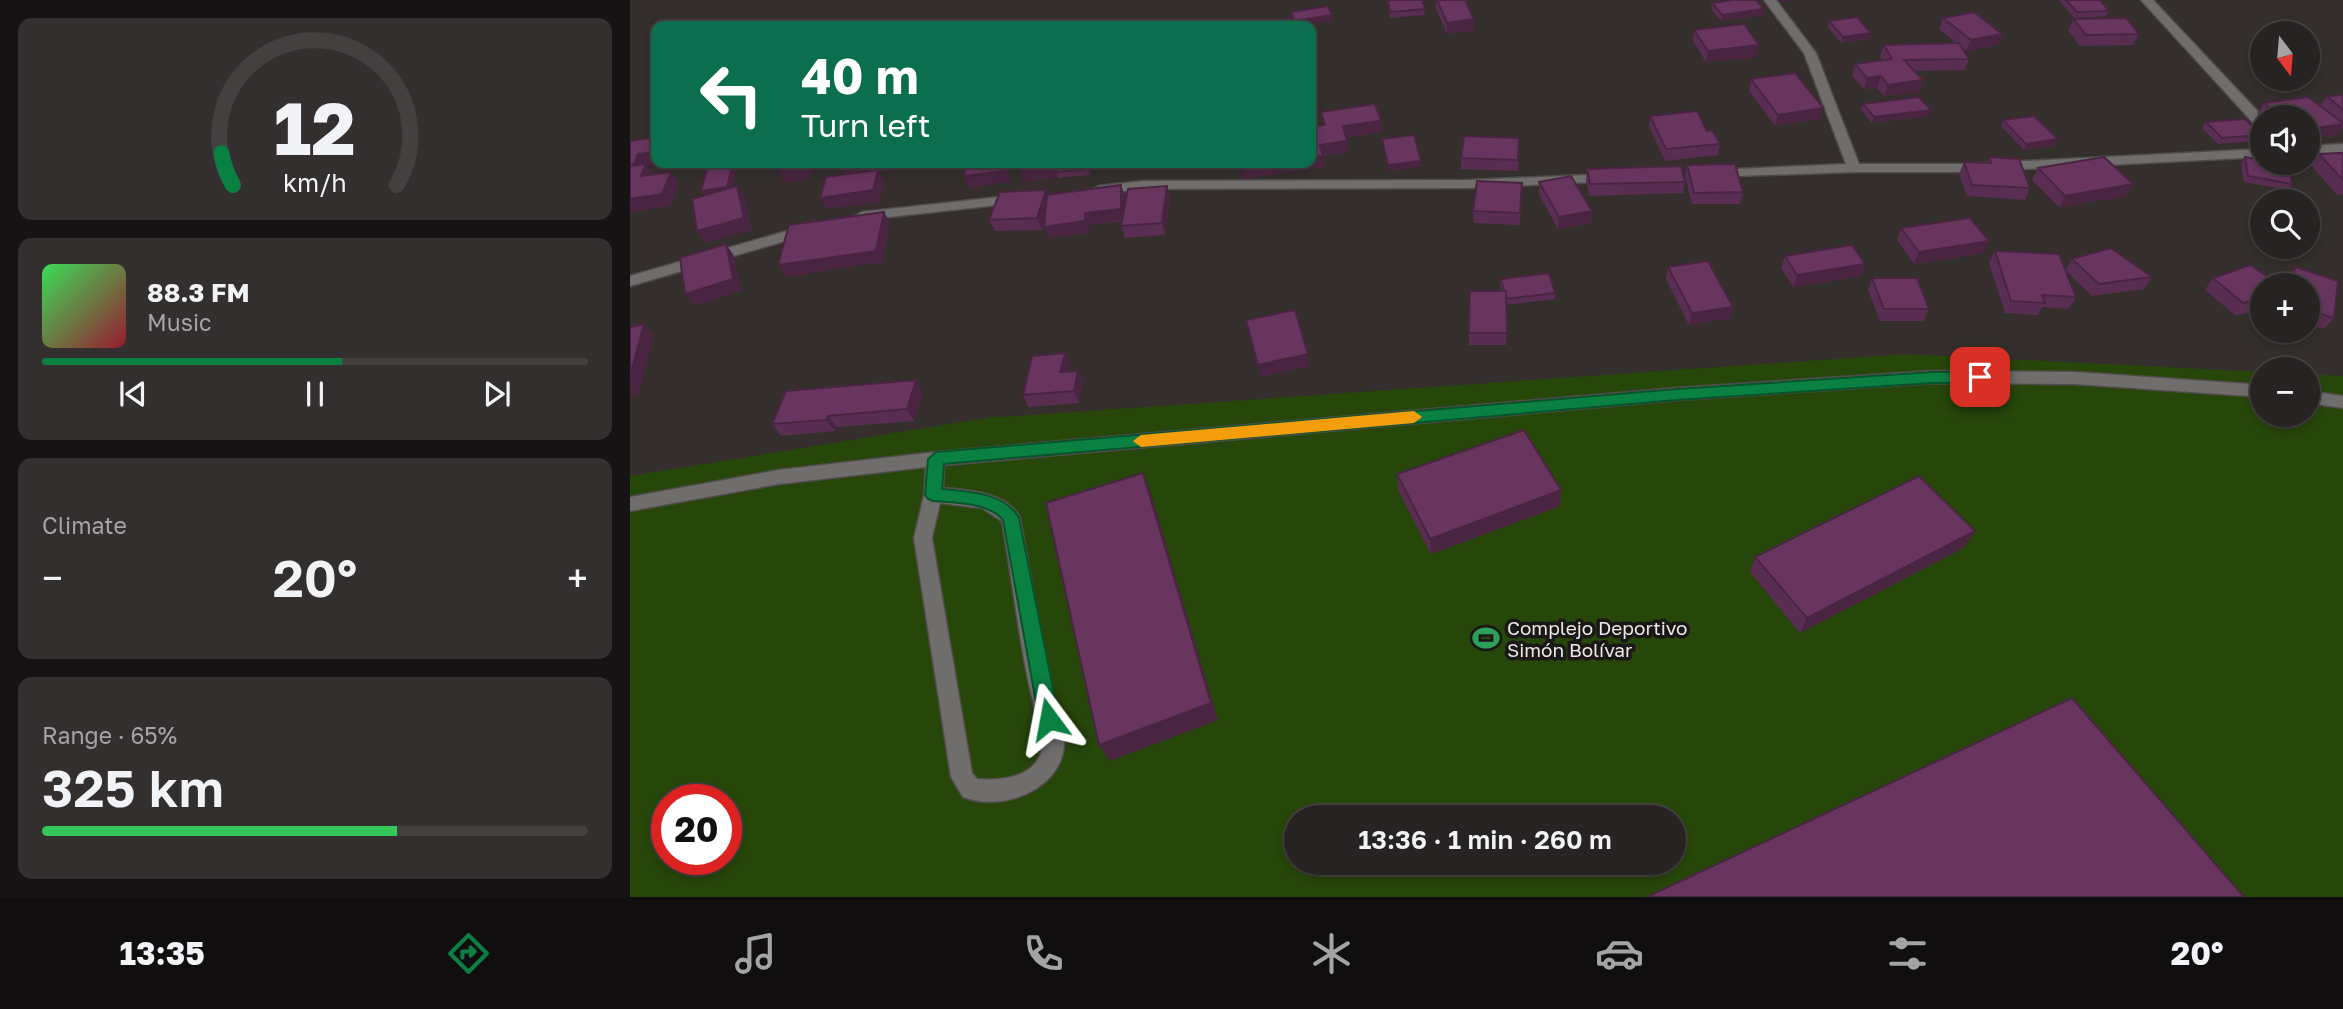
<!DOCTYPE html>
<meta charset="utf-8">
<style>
body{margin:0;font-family:"Golos Text",sans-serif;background:#332f2f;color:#f1f3f6;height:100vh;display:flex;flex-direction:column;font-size:26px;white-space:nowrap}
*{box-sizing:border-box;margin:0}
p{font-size:23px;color:#a4a4a5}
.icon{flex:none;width:38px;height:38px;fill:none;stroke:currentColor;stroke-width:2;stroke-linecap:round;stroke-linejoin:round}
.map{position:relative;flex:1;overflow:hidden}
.drawer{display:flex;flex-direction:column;gap:18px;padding:18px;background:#151313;width:630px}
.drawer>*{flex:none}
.top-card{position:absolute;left:21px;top:21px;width:665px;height:147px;border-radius:14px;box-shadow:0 4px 10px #0003,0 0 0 2px #434040;background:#0b6e4f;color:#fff;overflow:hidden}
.needle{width:46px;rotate:164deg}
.fabs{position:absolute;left:1620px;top:21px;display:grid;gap:14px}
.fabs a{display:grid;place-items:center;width:70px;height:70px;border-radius:50%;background:#272322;box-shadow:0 4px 10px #0003,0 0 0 2px #434040;font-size:35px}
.speed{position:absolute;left:21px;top:784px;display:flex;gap:14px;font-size:35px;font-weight:700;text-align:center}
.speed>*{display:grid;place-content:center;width:91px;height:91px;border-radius:50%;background:#272322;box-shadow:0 4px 10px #0003,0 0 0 2px #434040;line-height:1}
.speed .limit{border:10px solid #d22;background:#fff;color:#111}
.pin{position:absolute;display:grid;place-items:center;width:60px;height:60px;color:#fff;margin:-30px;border-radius:14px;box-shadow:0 4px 10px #0006}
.me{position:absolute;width:77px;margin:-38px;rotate:347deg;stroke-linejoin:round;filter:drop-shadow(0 0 5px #0008)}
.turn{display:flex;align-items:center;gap:24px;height:147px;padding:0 35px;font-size:32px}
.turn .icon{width:91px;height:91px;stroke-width:2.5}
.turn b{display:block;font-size:49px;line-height:60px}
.big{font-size:52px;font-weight:600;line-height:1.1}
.drawer .widget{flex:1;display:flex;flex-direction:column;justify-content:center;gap:10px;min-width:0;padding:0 24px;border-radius:14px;background:#332f2f}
.drawer .dial{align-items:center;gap:0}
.dial svg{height:182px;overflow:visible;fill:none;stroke:#434040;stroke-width:7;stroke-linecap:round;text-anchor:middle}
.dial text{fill:#f1f3f6;stroke:none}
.song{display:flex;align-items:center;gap:21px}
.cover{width:84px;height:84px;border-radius:10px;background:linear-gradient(135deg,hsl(130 70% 55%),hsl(350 70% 35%))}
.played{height:7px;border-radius:4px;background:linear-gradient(90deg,#0b8043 55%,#434040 55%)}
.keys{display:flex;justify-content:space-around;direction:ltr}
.heat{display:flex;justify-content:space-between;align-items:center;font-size:38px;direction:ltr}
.charge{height:10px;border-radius:5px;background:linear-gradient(90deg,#34c759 65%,#434040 0)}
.trip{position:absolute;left:654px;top:805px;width:402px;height:70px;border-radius:35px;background:#272322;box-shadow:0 4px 10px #0003,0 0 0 2px #434040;font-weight:600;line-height:70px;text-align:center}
.menu{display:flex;height:112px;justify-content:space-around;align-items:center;background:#100e0e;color:#a4a4a5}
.menu .icon{width:49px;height:49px}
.menu .on{color:#0b8043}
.menu b{font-size:32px;color:#f1f3f6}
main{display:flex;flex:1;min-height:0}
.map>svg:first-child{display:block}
</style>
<main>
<section class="drawer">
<div class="widget dial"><svg viewBox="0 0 100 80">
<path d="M14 69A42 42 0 1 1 86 69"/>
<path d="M14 69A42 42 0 0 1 9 55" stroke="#0b8043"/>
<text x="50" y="56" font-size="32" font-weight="700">12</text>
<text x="50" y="72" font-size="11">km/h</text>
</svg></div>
<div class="widget">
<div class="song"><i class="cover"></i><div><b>88.3 FM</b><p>Music</p></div></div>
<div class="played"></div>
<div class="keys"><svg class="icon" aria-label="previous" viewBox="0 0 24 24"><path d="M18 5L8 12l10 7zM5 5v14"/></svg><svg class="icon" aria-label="pause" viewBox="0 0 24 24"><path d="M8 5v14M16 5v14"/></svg><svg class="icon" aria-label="next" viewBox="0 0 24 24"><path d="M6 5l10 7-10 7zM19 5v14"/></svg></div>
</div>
<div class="widget"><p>Climate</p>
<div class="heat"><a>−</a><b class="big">20°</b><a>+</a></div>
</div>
<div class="widget"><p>Range · 65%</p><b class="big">325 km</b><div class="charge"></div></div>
</section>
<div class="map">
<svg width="1713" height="897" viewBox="0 0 1713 897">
<rect width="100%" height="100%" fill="#342f2d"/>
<path fill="#26460a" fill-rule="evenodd" d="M1276,354L1633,372V415H1678V374L1713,376V897H0V476L357,418ZM37,800H96V859H37ZM667,817H1045V863H667Z"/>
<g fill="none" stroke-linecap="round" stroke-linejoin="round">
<defs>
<path id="service" d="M1303,371L1445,372L1633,385V397L1445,384L1303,383L1047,400L314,465L313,488C338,490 377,492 390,518C400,573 409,628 420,683C425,702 436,726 434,746C430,791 371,812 333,797L321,777L284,538L294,495L296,467L149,484L0,511V497L149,470L306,452L1047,388ZM310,503L352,508L372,521C383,582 389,646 404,706C408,720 417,737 411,753C402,778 370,781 347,779L342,773L302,538Z
M1678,391L1713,396V408L1678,403Z"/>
<path id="minor" d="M1134,0H1146L1186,53L1229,164H1336L1633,149V157L1336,172H1224L1080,177L1078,174L1085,170L1216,164L1174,53Z
M1511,0H1523L1633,117V129L1628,128Z
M1713,144V152L1678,154V146Z
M980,174L987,178L985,181L839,188L513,189L469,194L462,190L469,186L513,181L839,180Z
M389,195L396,199L394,202L232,220L225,216L232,212Z
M178,225L185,230L183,233L0,286V276Z"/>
</defs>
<use href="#service" stroke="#514c4b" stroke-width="3"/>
<use href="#minor" stroke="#514c4b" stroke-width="3"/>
<use href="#service" fill="#706d6d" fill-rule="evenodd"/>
<use href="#minor" fill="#706d6d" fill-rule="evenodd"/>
</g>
<path fill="#592e52" d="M757,0H792L795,15L760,18Z
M806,0H835L844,19V30L817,34L806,9Z
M1429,0H1470L1479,11L1476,16L1444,18Z
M1082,3L1134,9L1133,15L1091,21L1081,9Z
M1313,18L1372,34L1368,45L1336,51L1332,48L1339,59L1335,70L1284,71L1293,80L1289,92L1254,96L1247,88L1234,89L1222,76L1225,64L1253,61L1250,56L1254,45L1326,43L1309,29Z
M1443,19L1509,34L1503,45L1450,46L1438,30Z
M1199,21L1241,33L1240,39L1211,43L1198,27Z
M1064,30L1126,57L1076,62L1063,41Z
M1121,79L1190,119L1145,126L1119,91Z
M1713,95V129L1711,127L1706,135L1678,139V117H1633V119L1627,114L1634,103L1690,106L1697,96Z
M1233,104L1298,116L1242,123L1231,110Z
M1020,116L1077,131L1090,144L1088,155L1035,161L1019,127Z
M1373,120L1425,145L1394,150L1371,126Z
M1576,122L1631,135L1627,141L1588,144L1572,128Z
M889,138L888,171L831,169V158Z
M1713,153V194L1707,195L1681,165L1689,154Z
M1359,157L1400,188L1395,200L1337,196L1329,174L1334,162L1357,163Z
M1615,157L1662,184L1658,190L1614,182L1611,163Z
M462,163L460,175L428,178V177L394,182L390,170Z
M1057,165L1113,192L1110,204H1062L1055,176Z
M1408,168L1496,196L1429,207L1402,180Z
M957,169L1055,182L1053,193L959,196L956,180Z
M909,182L962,211L961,223L928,229L909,194Z
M892,183L890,225L844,223L843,211Z
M491,185L495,197V205L537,186L540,198L535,235L495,238L491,226L492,221L459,225V233L418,238L414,223L412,230L365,231L359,220L418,195Z
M1271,228L1353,253L1284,264L1267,240Z
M1365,251L1435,271L1442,259L1522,277L1514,289L1462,296L1436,271L1446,297L1439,309L1412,307L1408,315L1375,313L1359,263Z
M1155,256L1235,264L1231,276L1163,287L1151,268Z
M1038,267L1103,307L1100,318L1059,325L1036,279Z
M1665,267L1704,318L1694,329L1678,324V285H1654L1656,279Z
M1242,278L1299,309L1294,321H1250L1238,290Z
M1583,278L1633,285V311L1605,315L1575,290Z
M871,279L925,293V299L876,305V345H839V333L872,291L870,285Z
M440,365L438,372L448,371L453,383L449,403L398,407L393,395Z
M286,380L293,392L284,421L207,427L205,431L151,436L142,424Z
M767,474L931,490L930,506L801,554L768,490Z
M1335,547L1170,633L1120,572L1125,557Z"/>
<path fill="#492542" d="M1150,0H1165L1150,3Z
M1134,9L1133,15L1091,21L1092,15Z
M702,15V21L665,26L664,21Z
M844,19V30L817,34V23Z
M1241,33L1240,39L1211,43L1213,37Z
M1372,34L1368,45L1336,51L1341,40Z
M1129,45L1126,57L1076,62L1078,51Z
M1251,76L1247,88L1234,89L1237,78Z
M1293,80L1289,92L1254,96L1258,85Z
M1193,108L1190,119L1145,126L1148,115Z
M1301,110L1298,116L1242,123L1244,117Z
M751,121L752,132L715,138L713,126Z
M1713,124L1706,135L1678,139V129Z
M1428,139L1425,145L1394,150L1396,144Z
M717,141L718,153L693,156L695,167L613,179L611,167L641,163H681V157L690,145Z
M26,152V163H38L17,166L25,176L0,178V165L8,154Z
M791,161V167L758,171V165Z
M103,163H108L101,193L75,197L71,191Z
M174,163H202V168L181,172L180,178L155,183L148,171Z
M234,163H302L301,166L249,173L254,182L250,202L197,209L190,198L217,178L210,166Z
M374,163H380L379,182L339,188L334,176Z
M424,163H428L426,172L428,177L394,182L390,170Z
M459,163H462L460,175L458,169Z
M78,166L82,172L75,173L71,167Z
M41,172L49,183L41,206L0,212V199Z
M1503,184L1496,196L1429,207L1435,196Z
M491,185L495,197V220L459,225V233L418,238L414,227L455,213Z
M107,186L115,198L122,230L76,243L67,231Z
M537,186L540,198L535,235L532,223Z
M416,190L421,202L412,230L407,218Z
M962,211L961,223L928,229L929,217Z
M254,212L260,223L253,262L156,277L148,265Z
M1359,241L1353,253L1284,264L1289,252Z
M96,244L104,256L111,291L64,306L55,294Z
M1235,264L1231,276L1163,287L1167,275Z
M1103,307L1100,318L1059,325L1062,313Z
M14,324L24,336L9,394L0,396V376Z
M435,353L440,365L436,384L430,372Z
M678,354L680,366L630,377L628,365Z
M448,371L453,383L449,403L444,391Z
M286,380L293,392L284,421L277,409Z
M198,416L207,427L205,431L196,420Z
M513,473L521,493L588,720L480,761L469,745Z
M931,490L930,506L801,554L800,539Z
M1345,531L1335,547L1170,633L1177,618Z"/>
<path fill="#68355f" stroke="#492542" stroke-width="2" d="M758,0H792L795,9L760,12Z
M807,0H835L844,19L817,23Z
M1103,0H1126L1134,9L1092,15L1082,3Z
M1436,0H1470L1479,11L1447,12Z
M698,6L702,15L664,21L661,12Z
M1344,12L1372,34L1341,40L1313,18Z
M1227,17L1241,33L1213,37L1199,21Z
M660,18L661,26H633L632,21Z
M1496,18L1509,34L1456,35L1443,19Z
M1114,24L1129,45L1078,51L1064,30Z
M1329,43L1339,59L1274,60L1293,80L1258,85L1251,76L1237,78L1225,64L1262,59L1254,45Z
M1165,73L1193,108L1148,115L1121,79Z
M1713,95V110L1697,96Z
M1289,97L1301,110L1244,117L1233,104Z
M1678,97L1713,123V124L1678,129V117H1652L1634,103Z
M745,104L751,121L713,126L717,141L690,145L693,156L681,157V127L695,125L691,112Z
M1067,111L1077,131L1082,130L1090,144L1036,149L1020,116Z
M1404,116L1428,139L1396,144L1373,120Z
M1615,119L1631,135L1592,138L1576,122Z
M784,135L791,161L758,165L752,139Z
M834,136L889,138L888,160L831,158Z
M26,137V152L8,154L4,164L0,165V141Z
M1713,153V180L1689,154Z
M1359,157L1389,159L1400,188L1342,185L1334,162L1361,163Z
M1474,157L1503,184L1435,196L1408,168Z
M1615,157L1633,160V163H1648L1658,165L1662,184L1618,176Z
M72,163H103L97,187L71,191L78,166L71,167Z
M149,163H174V166L148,171Z
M211,163H234L210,166Z
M335,163H374V171L334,176Z
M390,163H424V165L390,170Z
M427,163H459L458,169L426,172Z
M610,163H641L611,167Z
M16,164L11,176L41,172L32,194L0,199V166Z
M1105,164L1113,192L1064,193L1057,165Z
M1051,166L1055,182L960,184L957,169Z
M248,170L243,190L190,198L196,177Z
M941,176L962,211L929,217L909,182Z
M847,181L892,183L890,213L843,211Z
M491,185V209L455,213V221L414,227L417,195Z
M107,186L114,218L67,231L62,199Z
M537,186L532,223L491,226L498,189Z
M416,190L407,218L359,220L370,192Z
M254,212L246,251L148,265L159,225Z
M1340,218L1359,241L1289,252L1271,228Z
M96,244L103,279L55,294L50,258Z
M1222,245L1235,264L1167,275L1155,256Z
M1481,248L1522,277L1469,284L1442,259Z
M1365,251L1429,254L1446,297L1412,295L1415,303L1381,301Z
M1078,261L1103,307L1062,313L1038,267Z
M1620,265L1650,285H1633V300L1613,303L1583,278Z
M1665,267L1708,281L1704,318L1678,310V285H1661Z
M919,273L925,293L876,299V291H874L871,279Z
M1242,278H1287L1299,309H1254Z
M840,291H876L877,333H839Z
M665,310L678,354L628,365L616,320Z
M14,324L0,376V327Z
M435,353L430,372L448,371L444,391L393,395L402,356Z
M286,380L277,409L198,416L196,420L142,424L156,391Z
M894,430L931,490L800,539L767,474Z
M513,473L581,703L469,745L416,503Z
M1289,476L1345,531L1177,618L1125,557Z
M1442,698L1614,897H1017Z"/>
<path fill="#0b8043" stroke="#07532c" stroke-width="2" d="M1303,372H1350L1357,377L1350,383H1303L1047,400L314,464L312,489C337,491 376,493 389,518L429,719L426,726L419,728L412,726L409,719L373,520C358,502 325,503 303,501L298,499L295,495L298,459L306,452L1047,389Z"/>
<path fill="#f59e0b" d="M784,411L792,417L784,423L511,447L503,441L511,435Z"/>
<defs>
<symbol id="stadium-bare" viewBox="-9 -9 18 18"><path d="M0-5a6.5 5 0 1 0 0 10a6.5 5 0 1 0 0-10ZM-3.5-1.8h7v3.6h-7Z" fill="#2e9e5b" stroke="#1a1817" stroke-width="2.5" paint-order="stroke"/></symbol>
</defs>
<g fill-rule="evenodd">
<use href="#stadium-bare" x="837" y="619" width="38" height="38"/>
</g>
<g text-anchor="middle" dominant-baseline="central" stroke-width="7" stroke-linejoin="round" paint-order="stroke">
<g font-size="19" fill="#eae7e6" stroke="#1a1817" text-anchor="start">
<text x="877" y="627">Complejo Deportivo<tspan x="877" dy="22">Simón Bolívar</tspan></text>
</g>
</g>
</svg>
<div class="fabs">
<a><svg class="needle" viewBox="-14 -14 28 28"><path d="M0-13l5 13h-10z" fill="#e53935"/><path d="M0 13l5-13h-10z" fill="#a4a4a5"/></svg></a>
<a><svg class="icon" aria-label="sound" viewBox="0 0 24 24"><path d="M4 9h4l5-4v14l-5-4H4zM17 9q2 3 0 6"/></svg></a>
<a><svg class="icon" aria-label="search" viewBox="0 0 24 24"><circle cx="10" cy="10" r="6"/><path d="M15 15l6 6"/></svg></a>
<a>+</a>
<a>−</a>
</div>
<div class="speed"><div class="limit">20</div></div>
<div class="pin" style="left:1350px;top:377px;background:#d93025"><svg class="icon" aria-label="arrive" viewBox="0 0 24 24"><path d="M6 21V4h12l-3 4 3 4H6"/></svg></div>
<svg class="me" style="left:419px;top:719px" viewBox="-20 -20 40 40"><path d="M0-17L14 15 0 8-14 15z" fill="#0b8043" stroke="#fff" stroke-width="4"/></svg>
<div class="trip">13:36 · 1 min · 260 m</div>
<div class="top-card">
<div class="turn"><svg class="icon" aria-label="left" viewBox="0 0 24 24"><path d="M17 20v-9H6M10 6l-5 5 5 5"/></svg><div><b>40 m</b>Turn left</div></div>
</div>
</div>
</main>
<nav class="menu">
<b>13:35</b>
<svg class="icon on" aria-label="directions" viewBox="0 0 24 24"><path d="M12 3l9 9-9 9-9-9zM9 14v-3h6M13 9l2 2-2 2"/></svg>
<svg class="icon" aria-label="music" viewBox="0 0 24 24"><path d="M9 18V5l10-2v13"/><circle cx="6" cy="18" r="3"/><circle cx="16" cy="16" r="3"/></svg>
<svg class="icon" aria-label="phone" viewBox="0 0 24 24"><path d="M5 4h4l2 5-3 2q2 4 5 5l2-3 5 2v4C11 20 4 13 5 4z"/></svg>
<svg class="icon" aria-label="climate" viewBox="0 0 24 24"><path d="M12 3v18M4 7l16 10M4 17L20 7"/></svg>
<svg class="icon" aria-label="car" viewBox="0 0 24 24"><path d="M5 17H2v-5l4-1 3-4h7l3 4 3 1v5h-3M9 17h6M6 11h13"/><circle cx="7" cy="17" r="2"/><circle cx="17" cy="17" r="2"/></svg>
<svg class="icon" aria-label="filters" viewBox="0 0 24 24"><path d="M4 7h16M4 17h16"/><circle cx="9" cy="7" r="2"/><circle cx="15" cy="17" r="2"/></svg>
<b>20°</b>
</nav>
